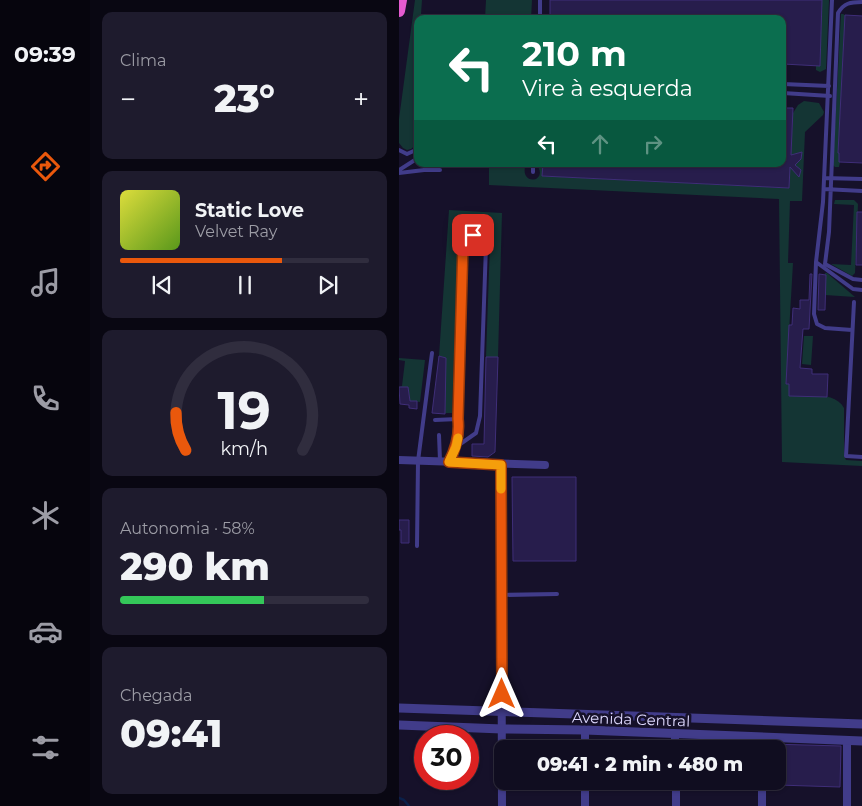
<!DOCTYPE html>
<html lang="pt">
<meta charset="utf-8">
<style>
body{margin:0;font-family:Montserrat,sans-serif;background:#1e1b2d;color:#f1f3f6;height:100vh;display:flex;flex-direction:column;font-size:19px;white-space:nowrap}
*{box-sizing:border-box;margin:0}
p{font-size:16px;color:#9c9ca5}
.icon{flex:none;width:28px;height:28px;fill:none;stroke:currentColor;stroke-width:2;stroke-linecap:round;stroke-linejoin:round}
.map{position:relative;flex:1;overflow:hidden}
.details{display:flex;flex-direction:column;gap:12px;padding:12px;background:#090712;width:309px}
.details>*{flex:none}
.banner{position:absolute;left:15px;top:15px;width:372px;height:152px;border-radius:10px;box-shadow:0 1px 4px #0004,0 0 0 1px #302d3e;background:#0b6e4f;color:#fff;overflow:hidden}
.speed{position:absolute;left:15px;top:725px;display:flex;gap:10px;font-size:25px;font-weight:700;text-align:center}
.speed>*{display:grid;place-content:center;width:65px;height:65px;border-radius:50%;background:#100d20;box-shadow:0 1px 4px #0004,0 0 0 1px #302d3e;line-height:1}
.speed .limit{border:8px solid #d22;background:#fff;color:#111}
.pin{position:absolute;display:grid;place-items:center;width:42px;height:42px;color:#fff;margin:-21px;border-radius:10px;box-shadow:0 2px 8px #0006}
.me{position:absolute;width:55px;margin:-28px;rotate:0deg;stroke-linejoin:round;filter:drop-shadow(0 0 4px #0008)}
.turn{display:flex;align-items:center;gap:18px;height:105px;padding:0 25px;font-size:22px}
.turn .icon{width:65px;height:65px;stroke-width:2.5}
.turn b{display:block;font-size:35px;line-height:42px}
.lanes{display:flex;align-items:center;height:48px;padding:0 25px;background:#0003;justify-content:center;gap:25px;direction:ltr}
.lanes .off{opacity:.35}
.big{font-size:38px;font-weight:800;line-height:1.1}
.details .card{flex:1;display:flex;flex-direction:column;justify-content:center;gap:8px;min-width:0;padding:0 18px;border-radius:10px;background:#1e1b2d}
.details .dial{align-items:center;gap:0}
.dial svg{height:130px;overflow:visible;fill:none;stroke:#302d3e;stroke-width:7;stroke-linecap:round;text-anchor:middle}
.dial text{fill:#f1f3f6;stroke:none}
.song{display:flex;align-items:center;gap:15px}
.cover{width:60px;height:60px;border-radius:8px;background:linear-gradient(135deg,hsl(60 70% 55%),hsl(90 70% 35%))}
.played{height:5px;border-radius:2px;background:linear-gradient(90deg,#ea580c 65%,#302d3e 65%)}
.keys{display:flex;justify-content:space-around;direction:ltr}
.heat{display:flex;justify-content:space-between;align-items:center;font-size:28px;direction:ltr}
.charge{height:8px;border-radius:4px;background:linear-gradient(90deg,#34c759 58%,#302d3e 0)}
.trip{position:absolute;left:95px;top:740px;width:292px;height:50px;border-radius:10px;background:#100d20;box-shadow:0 1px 4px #0004,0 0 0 1px #302d3e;font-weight:800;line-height:50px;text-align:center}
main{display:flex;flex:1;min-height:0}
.tab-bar{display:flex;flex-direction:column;width:90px;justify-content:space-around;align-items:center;background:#06050d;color:#9c9ca5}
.tab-bar .icon{width:35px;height:35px}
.tab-bar .active{color:#ea580c}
.tab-bar b{font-size:22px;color:#f1f3f6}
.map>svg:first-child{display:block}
</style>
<main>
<nav class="tab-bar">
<b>09:39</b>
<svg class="icon active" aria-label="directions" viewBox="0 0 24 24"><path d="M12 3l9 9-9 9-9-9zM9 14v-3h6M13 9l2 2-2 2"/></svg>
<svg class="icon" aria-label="music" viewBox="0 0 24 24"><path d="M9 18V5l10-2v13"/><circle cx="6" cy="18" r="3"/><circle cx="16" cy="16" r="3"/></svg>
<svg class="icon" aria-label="phone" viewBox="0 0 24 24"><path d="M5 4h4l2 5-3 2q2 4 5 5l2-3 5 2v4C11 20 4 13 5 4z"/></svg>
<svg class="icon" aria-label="climate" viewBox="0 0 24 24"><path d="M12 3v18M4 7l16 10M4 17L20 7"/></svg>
<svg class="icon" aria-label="car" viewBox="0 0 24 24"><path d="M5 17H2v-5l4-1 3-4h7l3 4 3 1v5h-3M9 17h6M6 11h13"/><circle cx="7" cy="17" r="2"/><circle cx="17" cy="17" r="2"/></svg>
<svg class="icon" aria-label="filters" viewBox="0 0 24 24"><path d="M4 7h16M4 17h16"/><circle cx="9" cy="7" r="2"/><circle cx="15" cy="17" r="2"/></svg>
</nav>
<section class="details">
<div class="card"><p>Clima</p>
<div class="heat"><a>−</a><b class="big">23°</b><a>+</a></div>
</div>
<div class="card">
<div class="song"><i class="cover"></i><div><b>Static Love</b><p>Velvet Ray</p></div></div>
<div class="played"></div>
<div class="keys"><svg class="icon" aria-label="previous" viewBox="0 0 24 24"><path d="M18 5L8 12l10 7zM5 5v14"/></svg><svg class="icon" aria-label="pause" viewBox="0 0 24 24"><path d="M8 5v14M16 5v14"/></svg><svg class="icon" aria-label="next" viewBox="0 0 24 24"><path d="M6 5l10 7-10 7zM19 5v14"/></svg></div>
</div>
<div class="card dial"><svg viewBox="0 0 100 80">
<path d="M14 69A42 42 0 1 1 86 69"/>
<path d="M14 69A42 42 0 0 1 8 46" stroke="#ea580c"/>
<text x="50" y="56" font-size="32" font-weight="700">19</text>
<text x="50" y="72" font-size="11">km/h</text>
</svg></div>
<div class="card"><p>Autonomia · 58%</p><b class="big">290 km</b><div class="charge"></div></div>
<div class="card"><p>Chegada</p><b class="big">09:41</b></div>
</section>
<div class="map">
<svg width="464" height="806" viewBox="0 0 464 806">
<rect width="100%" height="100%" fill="#16112a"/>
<path fill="#143534" d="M16,0H23L22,14H41L35,19H19V143L12,149L8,150L4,148L0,143V119Z
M87,0H133L132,19H86Z
M423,0H430L427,69L421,72L417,70V66L421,65Z
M442,14H444L446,15L439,152L440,153V161L441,162L440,167H436L434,165Z
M405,101L420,103L425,112L424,115L406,132L403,201H391L389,263H394L387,384H390V396C407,396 436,391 445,408V456L447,460L463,461V466L383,462L380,199L90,185V164H130L126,167C122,187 151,181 137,164H144L143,176L390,188L394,113L399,105Z
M436,200H455L459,204L456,273L453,276L432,264L452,265L455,205L435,204Z
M50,210L103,213L99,357H87L91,243L88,230C80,223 74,223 64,227L59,237L53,413H46L47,358L40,356Z
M426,273H428L456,297L426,295Z
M405,336H414L412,365L403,364Z
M0,358L26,360L21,402L10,401L9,387H0L3,386L6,361L0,360Z"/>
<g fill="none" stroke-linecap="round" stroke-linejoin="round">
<path stroke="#0b204a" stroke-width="2.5" d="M0,798L5,800L10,806"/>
</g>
<path fill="#271d4c" stroke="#3f2e78" d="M151,0H423L421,66L384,64V19H151Z
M446,15L464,16V163L440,162V153H439Z
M384,108H394L392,155L403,152L402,159L396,165L402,170L400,177L391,167L390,188L143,176L144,164H384Z
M458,212H464V265H457Z
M411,274H413L410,329H404L401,368L413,369V374H429L428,397L390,396V384H387L390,325H393L394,308L401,309V300H410Z
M420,274L427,275L426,310H419Z
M40,356L47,358L46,414L33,413Z
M87,357H99L96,452L89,457L73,456V444H85Z
M0,387H9L11,401H18V409L10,408V405L1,404Z
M113,477H177V561H114Z
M0,520H10V543H2V530H0Z
M371,744L442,746L441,787L379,785V749H371Z"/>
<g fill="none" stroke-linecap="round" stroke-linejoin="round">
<path stroke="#413c8a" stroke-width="4" d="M433,0L424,202L417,262L415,314L418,324L426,328L453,330
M464,2C451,2 445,3 439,13L430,232L426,264L454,279L464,280
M141,19V0
M384,84L430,86
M384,93L431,96
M0,150L8,154L19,149
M29,164L33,170
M0,170L19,158
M134,172V164
M0,173L25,170H41
M425,178L464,179
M425,189L464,191
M417,262L454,289L464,290
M455,302L447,456L464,457
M36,420L59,419
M40,435L41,461
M50,462L57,447L77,433L81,416L87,246C84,236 79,234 69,236L64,243L59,419L61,430L57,447
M18,546L19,461L33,353
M102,595L158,594"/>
<path stroke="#413c8a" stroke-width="8" d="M0,460L146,465
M102,465L103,806
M276,734V749
M186,749V730
M363,749V738
M277,781V806
M186,806V781
M363,806V781
M448,806V741"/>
<path stroke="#413c8a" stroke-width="9" d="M0,708L464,724
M0,725L103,729L186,730L464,741"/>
<path stroke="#e45bd0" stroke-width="12" d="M0,11L2,0"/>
</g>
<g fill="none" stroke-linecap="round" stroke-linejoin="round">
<defs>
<path id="route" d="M74,235L69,236L64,243L59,419C61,435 57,448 50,462L102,465L103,694"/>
</defs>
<use href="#route" stroke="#983908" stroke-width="12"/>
<use href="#route" stroke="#ea580c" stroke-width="9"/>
<path stroke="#f59e0b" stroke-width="9" d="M59,438L57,447L50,462L102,465V489"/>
</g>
<g text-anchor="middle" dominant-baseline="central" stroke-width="5" stroke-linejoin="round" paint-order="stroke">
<g font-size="15" fill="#dfdaff" stroke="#16112a">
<text transform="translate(232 719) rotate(2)">Avenida Central</text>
</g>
</g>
</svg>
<div class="speed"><div class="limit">30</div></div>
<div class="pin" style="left:74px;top:235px;background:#d93025"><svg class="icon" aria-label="arrive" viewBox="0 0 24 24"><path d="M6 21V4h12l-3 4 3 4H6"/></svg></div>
<svg class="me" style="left:103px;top:694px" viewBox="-20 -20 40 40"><path d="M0-17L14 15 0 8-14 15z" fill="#ea580c" stroke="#fff" stroke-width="4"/></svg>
<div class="trip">09:41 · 2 min · 480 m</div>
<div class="banner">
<div class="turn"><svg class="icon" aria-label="left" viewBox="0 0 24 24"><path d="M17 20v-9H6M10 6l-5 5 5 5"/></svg><div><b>210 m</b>Vire à esquerda</div></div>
<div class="lanes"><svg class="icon" aria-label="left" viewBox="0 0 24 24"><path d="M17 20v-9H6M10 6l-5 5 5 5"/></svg><svg class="icon off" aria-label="ahead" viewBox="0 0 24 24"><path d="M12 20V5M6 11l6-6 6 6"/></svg><svg class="icon off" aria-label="right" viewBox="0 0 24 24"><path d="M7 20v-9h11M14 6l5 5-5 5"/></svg></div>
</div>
</div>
</main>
